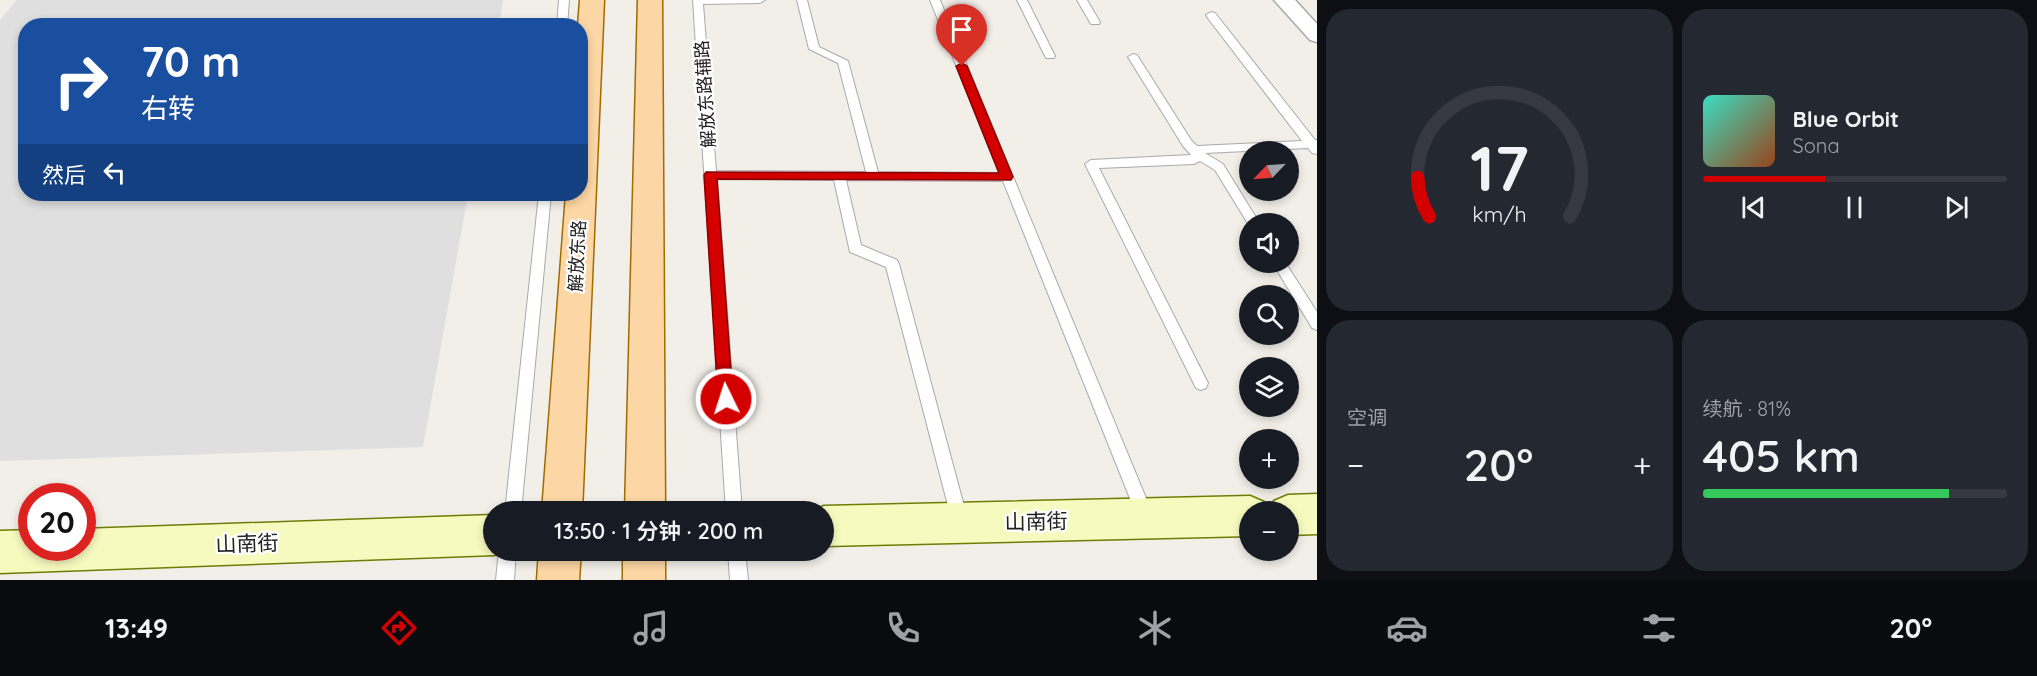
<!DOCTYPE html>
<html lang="zh">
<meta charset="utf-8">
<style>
body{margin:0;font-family:Quicksand,"Noto Sans SC",sans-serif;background:#242831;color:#f1f3f6;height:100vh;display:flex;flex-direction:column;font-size:22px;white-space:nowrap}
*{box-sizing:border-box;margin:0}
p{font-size:20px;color:#9ea1a6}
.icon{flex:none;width:33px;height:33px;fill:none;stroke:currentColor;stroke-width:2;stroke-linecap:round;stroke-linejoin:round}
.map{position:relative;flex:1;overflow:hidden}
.details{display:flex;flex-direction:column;gap:9px;padding:9px;background:#0d0f14;width:720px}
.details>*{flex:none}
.guide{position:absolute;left:18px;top:18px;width:570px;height:183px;border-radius:24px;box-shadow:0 3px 9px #0003;background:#1a4fa0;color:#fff;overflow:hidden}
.needle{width:39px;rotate:245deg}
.controls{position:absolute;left:1239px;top:141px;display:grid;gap:12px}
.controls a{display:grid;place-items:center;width:60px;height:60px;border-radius:50%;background:#171b24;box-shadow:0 3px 9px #0003;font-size:30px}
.speed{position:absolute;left:18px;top:483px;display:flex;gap:12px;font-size:30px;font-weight:700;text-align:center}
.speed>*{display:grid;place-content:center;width:78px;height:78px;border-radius:50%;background:#171b24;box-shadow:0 3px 9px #0003;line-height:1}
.speed .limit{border:9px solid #d22;background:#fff;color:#111}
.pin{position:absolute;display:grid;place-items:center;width:51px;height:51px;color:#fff;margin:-62px -26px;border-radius:50% 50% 50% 0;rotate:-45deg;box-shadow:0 0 6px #0007}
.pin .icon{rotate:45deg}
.me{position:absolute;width:66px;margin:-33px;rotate:356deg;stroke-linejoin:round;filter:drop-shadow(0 0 4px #0008)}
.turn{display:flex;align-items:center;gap:21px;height:126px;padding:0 24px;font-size:27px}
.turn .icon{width:78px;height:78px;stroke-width:2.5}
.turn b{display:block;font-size:42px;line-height:51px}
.then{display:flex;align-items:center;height:57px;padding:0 24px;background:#0003;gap:12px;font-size:22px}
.big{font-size:45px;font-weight:600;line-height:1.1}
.details .widget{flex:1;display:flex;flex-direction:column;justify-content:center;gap:9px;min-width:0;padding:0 21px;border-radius:24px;background:#242831}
.details .dial{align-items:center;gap:0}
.dial svg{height:156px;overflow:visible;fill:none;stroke:#363941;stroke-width:7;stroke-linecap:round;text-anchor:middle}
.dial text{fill:#f1f3f6;stroke:none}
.song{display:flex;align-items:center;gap:18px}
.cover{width:72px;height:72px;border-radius:9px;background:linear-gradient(135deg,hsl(170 70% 55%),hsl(20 70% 35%))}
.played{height:6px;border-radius:3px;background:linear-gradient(90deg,#d40000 40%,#363941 40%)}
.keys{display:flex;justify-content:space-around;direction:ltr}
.heat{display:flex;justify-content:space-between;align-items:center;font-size:33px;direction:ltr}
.charge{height:9px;border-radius:4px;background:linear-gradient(90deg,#34c759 81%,#363941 0)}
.details .tiles{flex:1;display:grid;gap:9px;grid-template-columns:repeat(2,1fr)}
.trip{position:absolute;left:483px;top:501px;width:351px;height:60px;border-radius:30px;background:#171b24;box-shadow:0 3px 9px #0003;font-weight:600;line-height:60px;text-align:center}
.menu{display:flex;height:96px;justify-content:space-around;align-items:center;background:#090b0e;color:#9ea1a6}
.menu .icon{width:42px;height:42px}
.menu .active{color:#d40000}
.menu b{font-size:27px;color:#f1f3f6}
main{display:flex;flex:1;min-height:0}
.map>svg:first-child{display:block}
</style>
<main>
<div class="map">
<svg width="1317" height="580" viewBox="0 0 1317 580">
<rect width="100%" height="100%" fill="#f2efe9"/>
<path fill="#e0dfdf" d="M17,0H503L499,25L26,26V194H468L423,447L0,461V20Z"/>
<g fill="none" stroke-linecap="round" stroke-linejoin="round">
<defs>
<path id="lane" d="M559,0H569L567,26H557Z
M693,0H765L760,3L703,4L716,171L866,172L838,63L809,49L797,0H807L819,47L848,61L878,172L999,173L930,0H940L1153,515L1151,521L1145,523L1139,521L1003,181L846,180L861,245L897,260L899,264L968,521L966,527L960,529L954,527L952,521L886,267L850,252L834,180L717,179L742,512H726Z
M1017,0H1027L1055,56L1054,58H1046Z
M1077,0H1087L1100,22L1099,24H1091Z
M1211,12L1215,13L1315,140H1317V154L1312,153L1308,148L1205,153L1223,164L1260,224H1250V227L1215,170L1200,161L1194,164L1099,168L1208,383L1206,388L1201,390L1196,388L1085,164L1091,160L1191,155L1183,146L1128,57L1133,54L1137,55L1191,140L1197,146L1302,141L1207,17L1206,15Z
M539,194H551L521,512H505Z
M1272,262H1285L1317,312V330L1312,328Z
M499,550H516L514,580H496Z
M728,550H745L748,580H730Z"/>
<path id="street" d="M1274,0H1295L1317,24V42L1310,40Z"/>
<path id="secondary" d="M1317,494V534L1288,535V512H1269L1274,501L1288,495Z
M1250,496L1264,502L1268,512H1250V536L824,546V512H810L824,506Z
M494,515V550H506L494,555L0,573V531L32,530V548H82V529Z"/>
<path id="primary" d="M580,0H604L582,512H542L566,194H580V26H578Z
M638,0H662L665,512H625Z
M539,550H581L579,580H537Z
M623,550H665V580H623Z"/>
</defs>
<use href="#lane" stroke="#a9a9a9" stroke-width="2"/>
<use href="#street" stroke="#a9a9a9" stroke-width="3"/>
<use href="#secondary" stroke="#707d05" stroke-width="3"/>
<use href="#primary" stroke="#a06b00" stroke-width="3"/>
<use href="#lane" fill="#fff" fill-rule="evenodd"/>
<use href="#street" fill="#fff" fill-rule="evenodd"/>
<use href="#secondary" fill="#f7fabf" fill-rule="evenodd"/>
<use href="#primary" fill="#fcd6a4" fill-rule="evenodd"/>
</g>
<path fill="#d40000" stroke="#8a0000" stroke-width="1.5" d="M962,63L967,66L1013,177L1011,180L717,179L733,399L731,404L726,406L721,404L718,399L704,175L706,172L999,173L956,66Z"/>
<g text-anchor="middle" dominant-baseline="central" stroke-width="4.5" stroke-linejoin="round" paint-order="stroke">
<g font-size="18" fill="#222" stroke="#fff">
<text transform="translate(705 94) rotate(-94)">解放东路辅路</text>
<text transform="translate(577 256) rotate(-87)">解放东路</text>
</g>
<g font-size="21" fill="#222" stroke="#fff">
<text transform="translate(1036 521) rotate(-1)">山南街</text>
<text transform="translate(247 543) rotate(-2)">山南街</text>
</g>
</g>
</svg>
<div class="controls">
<a><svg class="needle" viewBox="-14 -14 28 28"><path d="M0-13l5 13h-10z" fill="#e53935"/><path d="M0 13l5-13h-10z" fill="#9ea1a6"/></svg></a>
<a><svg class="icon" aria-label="sound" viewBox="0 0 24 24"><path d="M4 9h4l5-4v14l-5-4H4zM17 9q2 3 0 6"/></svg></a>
<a><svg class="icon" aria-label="search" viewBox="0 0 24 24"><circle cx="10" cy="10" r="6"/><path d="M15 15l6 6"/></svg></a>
<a><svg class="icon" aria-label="layers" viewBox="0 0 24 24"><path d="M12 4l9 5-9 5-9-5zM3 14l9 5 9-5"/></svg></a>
<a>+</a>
<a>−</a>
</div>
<div class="speed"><div class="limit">20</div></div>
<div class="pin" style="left:962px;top:66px;background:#d93025"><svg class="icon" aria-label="arrive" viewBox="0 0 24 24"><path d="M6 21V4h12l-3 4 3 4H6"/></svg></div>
<svg class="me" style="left:726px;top:399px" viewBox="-20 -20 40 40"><circle r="17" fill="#d40000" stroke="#fff" stroke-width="3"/><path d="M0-11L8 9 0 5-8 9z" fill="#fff"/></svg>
<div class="trip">13:50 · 1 分钟 · 200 m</div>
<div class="guide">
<div class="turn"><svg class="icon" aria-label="right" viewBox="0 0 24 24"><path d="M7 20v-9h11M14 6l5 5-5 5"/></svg><div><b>70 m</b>右转</div></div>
<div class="then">然后<svg class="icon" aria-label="left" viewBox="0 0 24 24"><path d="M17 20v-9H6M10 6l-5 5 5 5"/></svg></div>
</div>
</div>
<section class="details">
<div class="tiles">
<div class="widget dial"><svg viewBox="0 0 100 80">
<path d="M14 69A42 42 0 1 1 86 69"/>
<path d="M14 69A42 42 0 0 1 8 49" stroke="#d40000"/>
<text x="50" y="56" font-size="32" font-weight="700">17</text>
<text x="50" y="72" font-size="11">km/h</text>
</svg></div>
<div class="widget">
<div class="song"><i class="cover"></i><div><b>Blue Orbit</b><p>Sona</p></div></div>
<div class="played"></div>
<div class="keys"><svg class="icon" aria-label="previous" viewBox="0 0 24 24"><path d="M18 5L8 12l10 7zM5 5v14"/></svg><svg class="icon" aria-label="pause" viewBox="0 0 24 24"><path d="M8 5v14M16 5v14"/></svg><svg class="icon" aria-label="next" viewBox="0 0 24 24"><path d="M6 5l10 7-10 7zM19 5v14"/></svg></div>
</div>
<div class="widget"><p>空调</p>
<div class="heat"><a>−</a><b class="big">20°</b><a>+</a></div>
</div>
<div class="widget"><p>续航 · 81%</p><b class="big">405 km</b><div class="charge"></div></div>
</div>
</section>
</main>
<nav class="menu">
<b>13:49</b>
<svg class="icon active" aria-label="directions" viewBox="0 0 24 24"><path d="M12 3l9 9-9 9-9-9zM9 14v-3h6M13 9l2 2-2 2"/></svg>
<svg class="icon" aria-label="music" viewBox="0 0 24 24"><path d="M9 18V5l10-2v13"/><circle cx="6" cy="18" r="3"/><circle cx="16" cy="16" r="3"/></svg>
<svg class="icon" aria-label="phone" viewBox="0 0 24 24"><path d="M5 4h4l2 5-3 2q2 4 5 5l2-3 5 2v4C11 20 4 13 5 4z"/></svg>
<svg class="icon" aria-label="climate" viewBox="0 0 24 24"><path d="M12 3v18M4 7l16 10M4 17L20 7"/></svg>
<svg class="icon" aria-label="car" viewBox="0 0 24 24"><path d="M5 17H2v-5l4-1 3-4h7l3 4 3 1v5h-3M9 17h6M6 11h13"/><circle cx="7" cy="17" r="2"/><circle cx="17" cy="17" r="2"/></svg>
<svg class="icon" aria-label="filters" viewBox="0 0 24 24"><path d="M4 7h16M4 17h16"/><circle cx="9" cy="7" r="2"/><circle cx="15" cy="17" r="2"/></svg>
<b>20°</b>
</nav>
